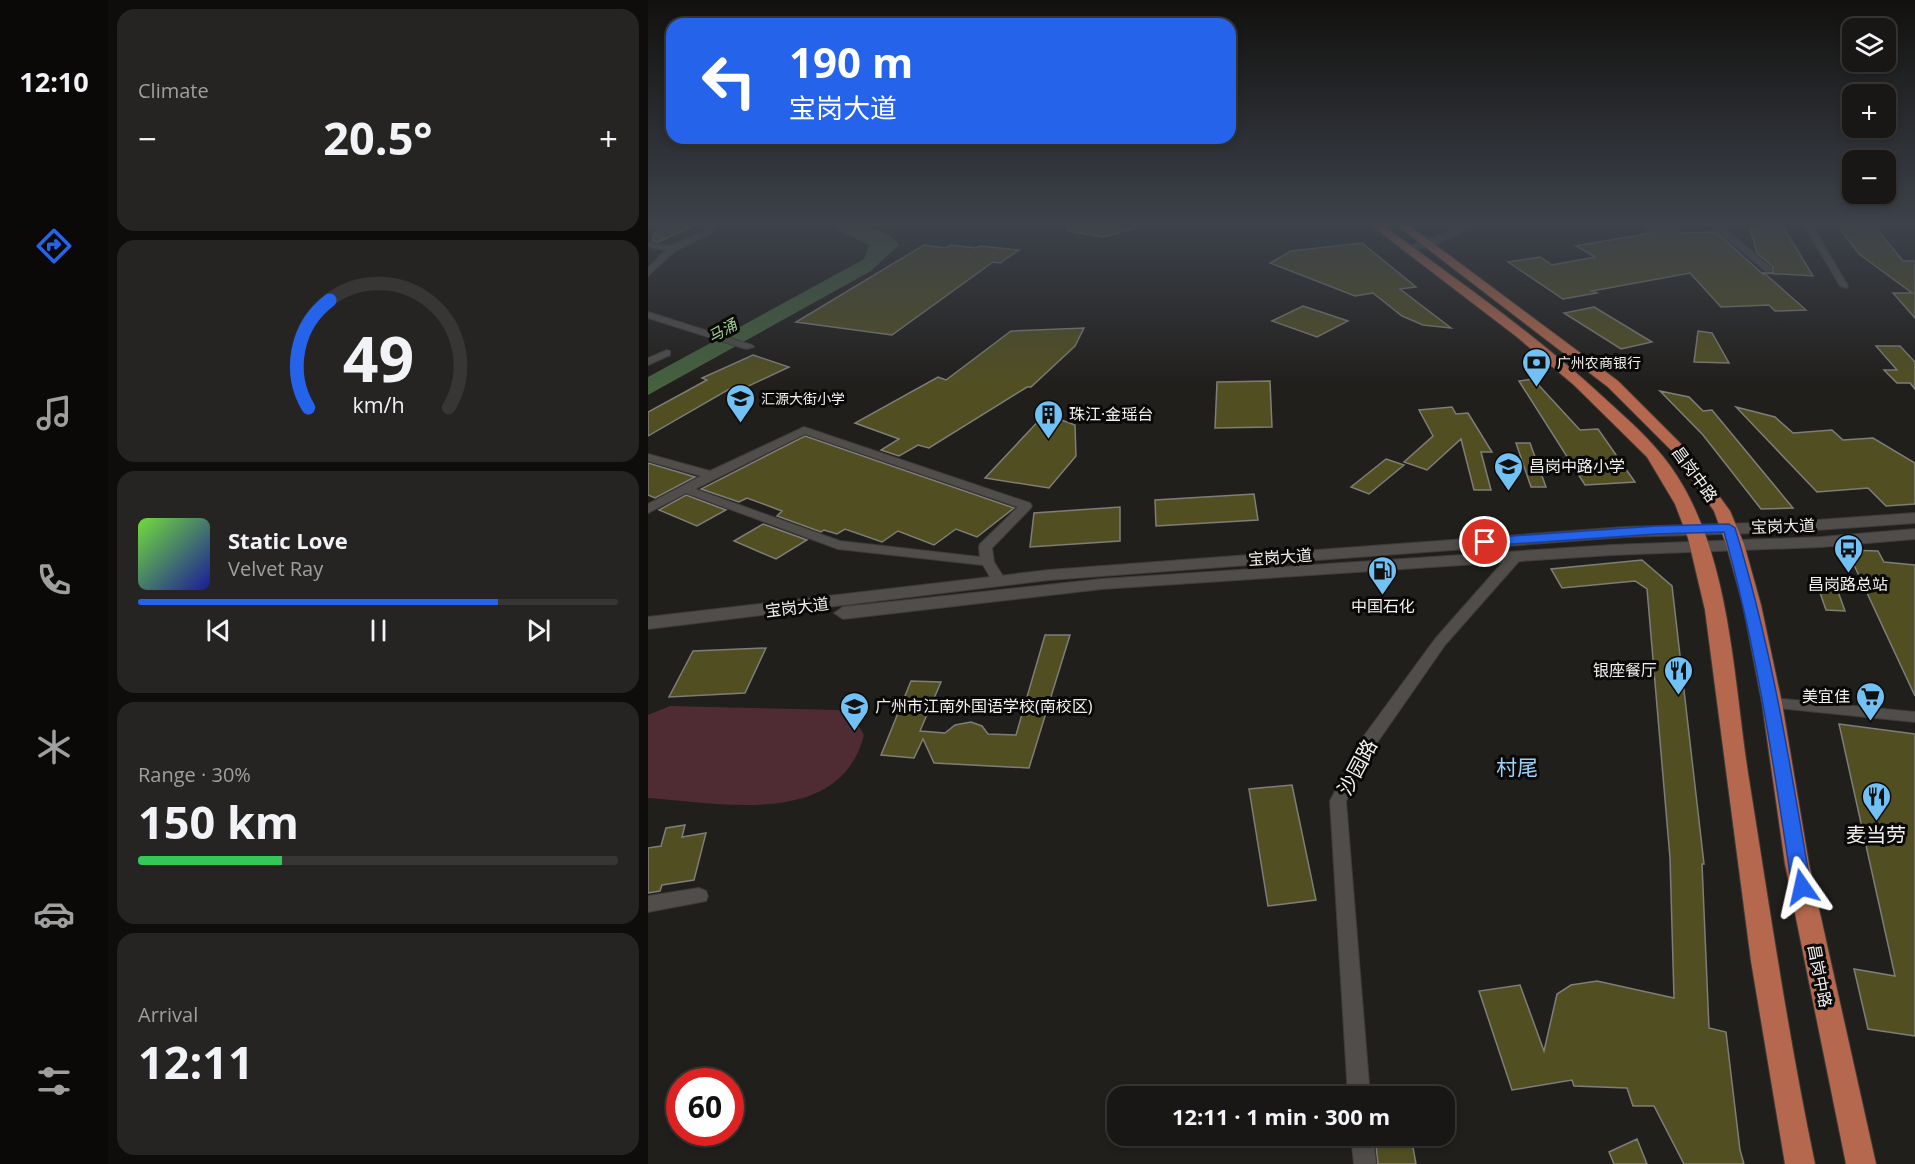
<!DOCTYPE html>
<meta charset="utf-8">
<style>
body{margin:0;font-family:"Open Sans","Noto Sans SC",sans-serif;background:#262422;color:#f1f3f6;height:100vh;display:flex;flex-direction:column;font-size:22px;white-space:nowrap}
*{box-sizing:border-box;margin:0}
p{font-size:20px;color:#9f9fa0}
.icon{flex:none;width:33px;height:33px;fill:none;stroke:currentColor;stroke-width:2;stroke-linecap:round;stroke-linejoin:round}
.map{position:relative;flex:1;overflow:hidden}
.side{display:flex;flex-direction:column;gap:9px;padding:9px;background:#0e0d0c;width:540px}
.side>*{flex:none}
.hud{position:absolute;left:18px;top:18px;width:570px;height:126px;border-radius:18px;box-shadow:0 3px 9px #0003,0 0 0 2px #373634;background:#2563eb;color:#fff;overflow:hidden}
.controls{position:absolute;left:1194px;top:18px;display:grid;gap:12px}
.controls a{display:grid;place-items:center;width:54px;height:54px;border-radius:12px;background:#191715;box-shadow:0 3px 9px #0003,0 0 0 2px #373634;font-size:30px}
.speed{position:absolute;left:18px;top:1068px;display:flex;gap:12px;font-size:30px;font-weight:700;text-align:center}
.speed>*{display:grid;place-content:center;width:78px;height:78px;border-radius:50%;background:#191715;box-shadow:0 3px 9px #0003,0 0 0 2px #373634;line-height:1}
.speed .limit{border:9px solid #d22;background:#fff;color:#111}
.pin{position:absolute;display:grid;place-items:center;width:51px;height:51px;color:#fff;margin:-26px;border:3px solid #fff;border-radius:50%;box-shadow:0 2px 6px #0007}
.me{position:absolute;width:66px;margin:-33px;rotate:349deg;stroke-linejoin:round;filter:drop-shadow(0 0 4px #0008)}
.turn{display:flex;align-items:center;gap:21px;height:126px;padding:0 24px;font-size:27px}
.turn .icon{width:78px;height:78px;stroke-width:2.5}
.turn b{display:block;font-size:42px;line-height:51px}
.big{font-size:45px;font-weight:700;line-height:1.1}
.side .tile{flex:1;display:flex;flex-direction:column;justify-content:center;gap:9px;min-width:0;padding:0 21px;border-radius:18px;background:#262422}
.side .dial{align-items:center;gap:0}
.dial svg{height:156px;overflow:visible;fill:none;stroke:#373634;stroke-width:7;stroke-linecap:round;text-anchor:middle}
.dial text{fill:#f1f3f6;stroke:none}
.song{display:flex;align-items:center;gap:18px}
.cover{width:72px;height:72px;border-radius:9px;background:linear-gradient(135deg,hsl(100 70% 55%),hsl(240 70% 35%))}
.played{height:6px;border-radius:3px;background:linear-gradient(90deg,#2563eb 75%,#373634 75%)}
.keys{display:flex;justify-content:space-around;direction:ltr}
.heat{display:flex;justify-content:space-between;align-items:center;font-size:33px;direction:ltr}
.charge{height:9px;border-radius:4px;background:linear-gradient(90deg,#34c759 30%,#373634 0)}
.trip{position:absolute;left:459px;top:1086px;width:348px;height:60px;border-radius:18px;background:#191715;box-shadow:0 3px 9px #0003,0 0 0 2px #373634;font-weight:700;line-height:60px;text-align:center}
main{display:flex;flex:1;min-height:0}
.menu{display:flex;flex-direction:column;width:108px;justify-content:space-around;align-items:center;background:#0a0908;color:#9f9fa0}
.menu .icon{width:42px;height:42px}
.menu .active{color:#2563eb}
.menu b{font-size:27px;color:#f1f3f6}
.map>svg:first-child{display:block}
</style>
<main>
<nav class="menu">
<b>12:10</b>
<svg class="icon active" aria-label="directions" viewBox="0 0 24 24"><path d="M12 3l9 9-9 9-9-9zM9 14v-3h6M13 9l2 2-2 2"/></svg>
<svg class="icon" aria-label="music" viewBox="0 0 24 24"><path d="M9 18V5l10-2v13"/><circle cx="6" cy="18" r="3"/><circle cx="16" cy="16" r="3"/></svg>
<svg class="icon" aria-label="phone" viewBox="0 0 24 24"><path d="M5 4h4l2 5-3 2q2 4 5 5l2-3 5 2v4C11 20 4 13 5 4z"/></svg>
<svg class="icon" aria-label="climate" viewBox="0 0 24 24"><path d="M12 3v18M4 7l16 10M4 17L20 7"/></svg>
<svg class="icon" aria-label="car" viewBox="0 0 24 24"><path d="M5 17H2v-5l4-1 3-4h7l3 4 3 1v5h-3M9 17h6M6 11h13"/><circle cx="7" cy="17" r="2"/><circle cx="17" cy="17" r="2"/></svg>
<svg class="icon" aria-label="filters" viewBox="0 0 24 24"><path d="M4 7h16M4 17h16"/><circle cx="9" cy="7" r="2"/><circle cx="15" cy="17" r="2"/></svg>
</nav>
<section class="side">
<div class="tile"><p>Climate</p>
<div class="heat"><a>−</a><b class="big">20.5°</b><a>+</a></div>
</div>
<div class="tile dial"><svg viewBox="0 0 100 80">
<path d="M14 69A42 42 0 1 1 86 69"/>
<path d="M14 69A42 42 0 0 1 25 14" stroke="#2563eb"/>
<text x="50" y="56" font-size="32" font-weight="700">49</text>
<text x="50" y="72" font-size="11">km/h</text>
</svg></div>
<div class="tile">
<div class="song"><i class="cover"></i><div><b>Static Love</b><p>Velvet Ray</p></div></div>
<div class="played"></div>
<div class="keys"><svg class="icon" aria-label="previous" viewBox="0 0 24 24"><path d="M18 5L8 12l10 7zM5 5v14"/></svg><svg class="icon" aria-label="pause" viewBox="0 0 24 24"><path d="M8 5v14M16 5v14"/></svg><svg class="icon" aria-label="next" viewBox="0 0 24 24"><path d="M6 5l10 7-10 7zM19 5v14"/></svg></div>
</div>
<div class="tile"><p>Range · 30%</p><b class="big">150 km</b><div class="charge"></div></div>
<div class="tile"><p>Arrival</p><b class="big">12:11</b></div>
</section>
<div class="map">
<svg width="1267" height="1164" viewBox="0 0 1267 1164">
<rect width="100%" height="100%" fill="#211f1c"/>
<path fill="#4f2b33" d="M22,706L190,710L208,721L216,735C192,829 72,803 0,798V715Z"/>
<path fill="#45613e" d="M184,223C207,223 235,224 251,245L223,271L0,395V377L216,259L221,245L189,230Z"/>
<path fill="#514f22" stroke="#7e7d79" stroke-width="1.5" d="M11,223H52L10,242L4,241Z
M420,223H487L488,228L455,237L419,231Z
M992,223H1022L1033,233L1068,232L1116,275L1115,273H1125V267L1109,253L1102,229L1113,230L1110,223H1133L1165,276L1116,273L1158,310L1127,311L1121,305L1073,307L1042,273L944,291L949,293L915,299L860,262L892,257L904,265L947,257L928,246L1003,233Z
M1188,223H1224L1255,261H1267V318L1245,293H1264L1211,254Z
M714,243L768,287L752,289L803,328L775,325L754,316L725,293L707,296L622,263L643,251Z
M276,245L298,248L303,245L328,248L332,246L371,250L352,263L345,262L244,335L148,322Z
M655,306L700,321L669,337L624,321Z
M946,307L1004,342L973,349L916,313Z
M436,328L427,346L383,387H379L281,448L270,445L251,456L233,450L251,439L207,423L290,377L298,380L363,331Z
M1050,331L1064,333L1081,363L1046,362Z
M1228,346H1252L1267,362V389L1262,383H1249L1236,370H1249Z
M105,355L141,367L90,391L83,388L0,436V412L59,380L54,378Z
M885,379L932,430L950,429L987,482L937,485L871,381Z
M622,381L624,427L567,428L569,382Z
M1012,391L1041,397L1055,411L1064,410L1145,508L1113,509L1055,435Z
M804,407L808,414L820,413L844,452H833L843,490H826L813,439L779,470L756,462L785,436L771,410Z
M1088,407L1127,417L1145,433L1184,430L1195,440L1225,438L1267,463V504L1238,506L1220,488L1169,492Z
M397,414L427,425L428,456L401,488L337,478Z
M157,436L366,508L329,537L308,529L286,545L250,531L234,542L197,529L189,534L176,530L173,532L129,516L134,511L99,498L91,502L53,489Z
M868,443H882L898,487H883Z
M738,459L756,465L721,494L703,487Z
M0,463L47,477L7,498L0,495Z
M606,494L610,520L508,526L507,500Z
M38,495L78,510L49,526L11,510Z
M472,507V541L382,547L386,513Z
M115,524L159,540L128,559L86,541Z
M1199,550L1230,551L1236,562L1267,565V696Z
M994,560L1024,586L1056,864H1054L1061,1028L1078,1032L1092,1150L1096,1164H1036L1006,1106H985L979,1088L926,1086L924,1080L864,1090L831,991L872,985L896,1051L909,994L923,985L949,981L1026,998L1022,858L999,589L987,581L914,588L903,569Z
M1169,584L1188,586L1197,611L1178,610Z
M397,635H422L381,768L286,763L275,739L266,758L233,755L263,681L293,682L272,731L297,733L307,725L323,722L334,726L340,734L368,735Z
M118,648L97,693L21,697L45,651Z
M1191,724L1267,734V1036L1220,1029L1206,969L1247,976Z
M644,785L668,900L620,906L601,789Z
M37,825L34,837L58,833L46,880L14,885L12,891L0,893V848L13,846L18,828Z
M727,1136H763L768,1164H730Z
M989,1139L999,1164H966L961,1152Z"/>
<g fill="none" stroke-linecap="round" stroke-linejoin="round">
<defs>
<path id="minor" d="M59,223H67L64,233L27,251L0,276V268L18,250L0,247V243L23,246L57,230Z
M1061,223H1070L1123,267V271H1117Z
M1155,223H1163L1200,286L1199,288L1192,286Z
M0,312L104,345L106,347L98,349L0,318Z
M19,350L22,351V355L0,365V358Z
M156,427L382,503L384,506L382,509L344,548L346,562L358,581L356,584H346L335,565L190,549L38,493L0,513V504L53,476L0,461V454L62,471ZM157,434L370,507L332,544L331,547L332,557L192,541L47,489Z
M867,553L872,554L874,557L872,560L797,645L726,747L698,801L722,1096H700L682,801L713,740L787,639L862,554Z
M1124,698L1267,712V722L1119,707L1116,703L1119,699Z
M51,888L58,891L60,896L58,901L0,912V896Z
M703,1136H725L728,1164H706Z"/>
<path id="tertiary" d="M820,223H835L784,246L757,251L752,248L777,241Z"/>
<path id="secondary" d="M1267,513V523L1141,532L977,537L401,580L0,629V617L401,570L977,527L1141,522Z
M1267,529V539L1173,547L964,555L454,589L195,619L186,613L195,607L454,579L964,545L1173,537Z"/>
<path id="primary" d="M720,223H732C807,279 885,332 954,396C978,418 1003,439 1023,467C1082,550 1085,675 1100,773C1121,904 1140,1035 1167,1164H1137L1103,961L1057,610L1040,538L1027,504L999,457L926,385L869,337Z
M746,223H758L970,381L1034,445L1082,511L1096,544L1113,605L1134,703L1161,864L1228,1164H1198L1137,864L1114,703L1095,605L1078,544L1066,511L1024,451L960,387Z"/>
</defs>
<use href="#minor" stroke="#3e3c3a" stroke-width="2"/>
<use href="#tertiary" stroke="#3e3c3a" stroke-width="2"/>
<use href="#secondary" stroke="#3e3c3a" stroke-width="2"/>
<use href="#primary" stroke="#3e3c3a" stroke-width="2"/>
<use href="#minor" fill="#504d4a" fill-rule="evenodd"/>
<use href="#tertiary" fill="#504d4a" fill-rule="evenodd"/>
<use href="#secondary" fill="#504d4a" fill-rule="evenodd"/>
<use href="#primary" fill="#b5684d" fill-rule="evenodd"/>
</g>
<linearGradient id="sky" x2="0" y2="1"><stop stop-color="#12110f"/><stop offset="0.58" stop-color="#3d424b"/><stop offset="1" stop-color="#3d424b" stop-opacity="0"/></linearGradient>
<rect width="1267" height="386" fill="url(#sky)"/>
<path fill="#2563eb" stroke="#184099" stroke-width="1.5" d="M1081,524L1087,528C1124,648 1142,764 1163,887L1160,892L1154,895L1147,892L1144,887C1126,767 1109,649 1076,532L1008,534L837,546L830,542L837,538L1008,526Z"/>
<defs>
<symbol id="bank-pin" viewBox="-11 -11 22 30"><path d="M0 17L-7.5 6A9.5 9.5 0 1 1 7.5 6Z" fill="#72c1f5" stroke="#0a0908"/><path d="M-6-4H6V4H-6ZM0-2.3a2.3 2.3 0 1 0 0 4.6a2.3 2.3 0 1 0 0-4.6Z" fill="#111"/></symbol>
<symbol id="school-pin" viewBox="-11 -11 22 30"><path d="M0 17L-7.5 6A9.5 9.5 0 1 1 7.5 6Z" fill="#72c1f5" stroke="#0a0908"/><path d="M0-5L7-2L0 1L-7-2ZM-4 1L0 2.5L4 1V4Q0 6-4 4Z" fill="#111"/></symbol>
<symbol id="building-pin" viewBox="-11 -11 22 30"><path d="M0 17L-7.5 6A9.5 9.5 0 1 1 7.5 6Z" fill="#72c1f5" stroke="#0a0908"/><path d="M-4-6H4V6H1V3H-1V6H-4ZM-2.5-4.3h1.7v1.8h-1.7ZM.8-4.3h1.7v1.8H.8ZM-2.5-1h1.7V.8h-1.7ZM.8-1h1.7V.8H.8Z" fill="#111"/></symbol>
<symbol id="bus-pin" viewBox="-11 -11 22 30"><path d="M0 17L-7.5 6A9.5 9.5 0 1 1 7.5 6Z" fill="#72c1f5" stroke="#0a0908"/><path d="M-5-6H5V4H4V6H2V4H-2V6H-4V4H-5ZM-3.5-4V0h7V-4ZM-3.5 1.2v1.5H-2V1.2ZM2 1.2v1.5H3.5V1.2Z" fill="#111"/></symbol>
<symbol id="fuel-pin" viewBox="-11 -11 22 30"><path d="M0 17L-7.5 6A9.5 9.5 0 1 1 7.5 6Z" fill="#72c1f5" stroke="#0a0908"/><path d="M-5.5-6h7V0h2V4h1.3V-2.5L3-4.5l.8-.8L6-3V5H2.5V1h-1V6h-7ZM-4.2-4.7v3.2H.2V-4.7Z" fill="#111"/></symbol>
<symbol id="restaurant-pin" viewBox="-11 -11 22 30"><path d="M0 17L-7.5 6A9.5 9.5 0 1 1 7.5 6Z" fill="#72c1f5" stroke="#0a0908"/><path d="M-5-6h1v4h1v-4h1v4h1v-4h1v5L-1.5 .5V6h-2V.5L-5-1ZM5-6V6H3V1.5H1.5Q1.5-4 5-6Z" fill="#111"/></symbol>
<symbol id="supermarket-pin" viewBox="-11 -11 22 30"><path d="M0 17L-7.5 6A9.5 9.5 0 1 1 7.5 6Z" fill="#72c1f5" stroke="#0a0908"/><path d="M-6-5.5h2.5l.6 2H6L4.5 2H-2.5L-4.4-4H-6ZM-1.5 3.2a1.3 1.3 0 1 0 .1 0ZM3 3.2a1.3 1.3 0 1 0 .1 0Z" fill="#111"/></symbol>
</defs>
<g fill-rule="evenodd">
<use href="#bank-pin" x="872" y="346" width="33" height="45"/>
<use href="#school-pin" x="76" y="382" width="33" height="45"/>
<use href="#building-pin" x="384" y="398" width="33" height="45"/>
<use href="#school-pin" x="844" y="450" width="33" height="45"/>
<use href="#bus-pin" x="1184" y="532" width="33" height="45"/>
<use href="#fuel-pin" x="718" y="554" width="33" height="45"/>
<use href="#restaurant-pin" x="1014" y="654" width="33" height="45"/>
<use href="#supermarket-pin" x="1206" y="680" width="33" height="45"/>
<use href="#school-pin" x="190" y="690" width="33" height="45"/>
<use href="#restaurant-pin" x="1212" y="780" width="33" height="45"/>
</g>
<g text-anchor="middle" dominant-baseline="central" stroke-width="6" stroke-linejoin="round" paint-order="stroke">
<g font-size="14" fill="#f2f1ef" stroke="#0a0908" text-anchor="start">
<text x="909" y="362">广州农商银行</text>
<text x="113" y="398">汇源大街小学</text>
</g>
<g font-size="15" font-style="italic" fill="#a3d196" stroke="#0a0908">
<text transform="translate(74 330) rotate(-29)">马涌</text>
</g>
<g font-size="16" fill="#f2f1ef" stroke="#0a0908" text-anchor="start">
<text x="421" y="414">珠江·金瑶台</text>
<text x="881" y="466">昌岗中路小学</text>
<text x="1200" y="584" text-anchor="middle">昌岗路总站</text>
<text x="735" y="606" text-anchor="middle">中国石化</text>
<text x="1009" y="670" text-anchor="end">银座餐厅</text>
<text x="1202" y="696" text-anchor="end">美宜佳</text>
<text x="227" y="706">广州市江南外国语学校(南校区)</text>
</g>
<g font-size="16" fill="#f2f1ef" stroke="#0a0908">
<text transform="translate(1047 474) rotate(54)">昌岗中路</text>
<text transform="translate(1135 526) rotate(-2)">宝岗大道</text>
<text transform="translate(632 557) rotate(-4)">宝岗大道</text>
<text transform="translate(149 607) rotate(-7)">宝岗大道</text>
<text transform="translate(1172 976) rotate(79)">昌岗中路</text>
</g>
<g font-size="20" fill="#f2f1ef" stroke="#0a0908">
<text transform="translate(709 767) rotate(-62)">沙园路</text>
</g>
<g font-size="20" fill="#f2f1ef" stroke="#0a0908">
<text x="1228" y="834">麦当劳</text>
</g>
<g font-size="21" fill="#9bd4fb" stroke="#0a0908">
<text x="869" y="767">村尾</text>
</g>
</g>
</svg>
<div class="controls">
<a><svg class="icon" aria-label="layers" viewBox="0 0 24 24"><path d="M12 4l9 5-9 5-9-5zM3 14l9 5 9-5"/></svg></a>
<a>+</a>
<a>−</a>
</div>
<div class="speed"><div class="limit">60</div></div>
<div class="pin" style="left:837px;top:542px;background:#d93025"><svg class="icon" aria-label="arrive" viewBox="0 0 24 24"><path d="M6 21V4h12l-3 4 3 4H6"/></svg></div>
<svg class="me" style="left:1154px;top:887px" viewBox="-20 -20 40 40"><path d="M0-17L14 15 0 8-14 15z" fill="#2563eb" stroke="#fff" stroke-width="4"/></svg>
<div class="trip">12:11 · 1 min · 300 m</div>
<div class="hud">
<div class="turn"><svg class="icon" aria-label="left" viewBox="0 0 24 24"><path d="M17 20v-9H6M10 6l-5 5 5 5"/></svg><div><b>190 m</b>宝岗大道</div></div>
</div>
</div>
</main>
